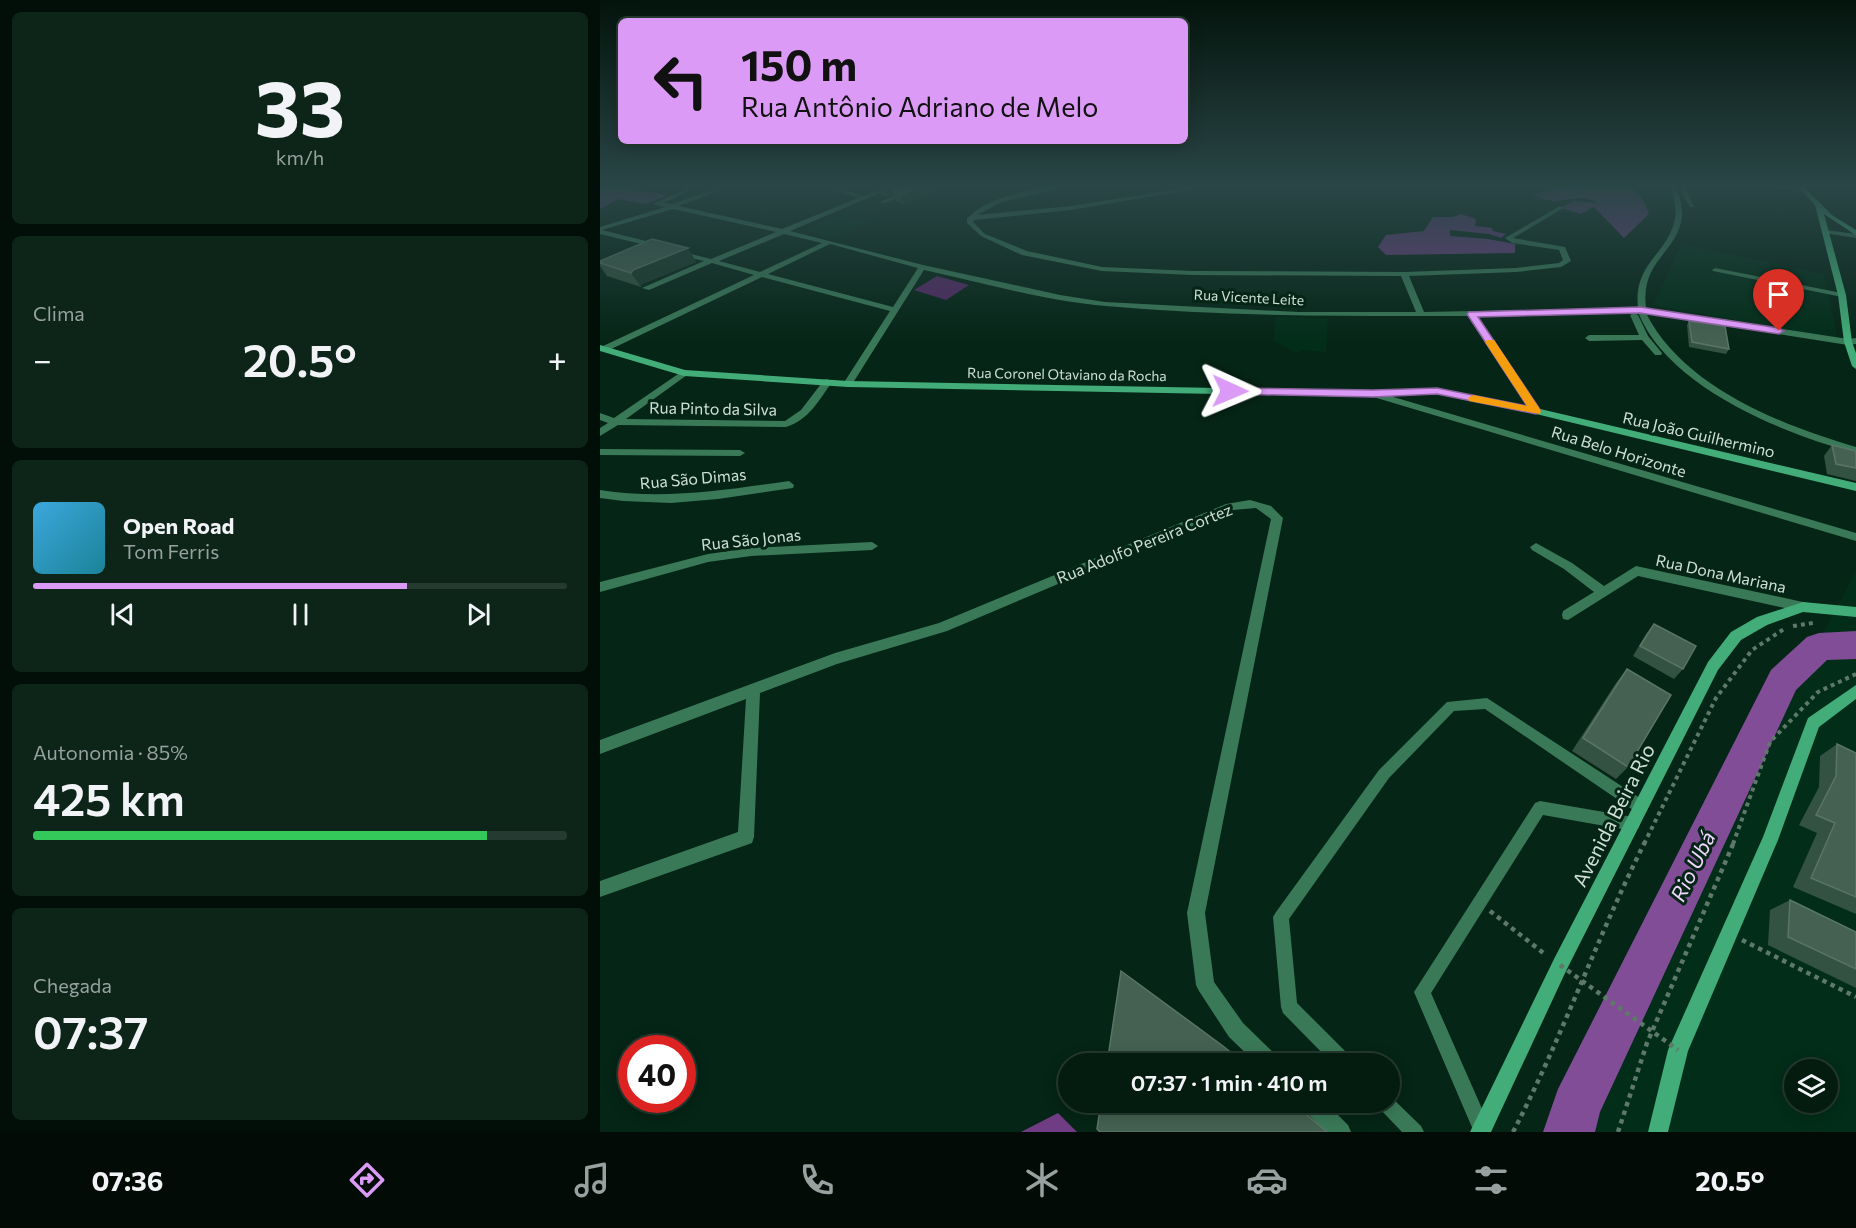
<!DOCTYPE html>
<html lang="pt">
<meta charset="utf-8">
<style>
body{margin:0;font-family:Commissioner,sans-serif;background:#0d2519;color:#f1f3f6;height:100vh;display:flex;flex-direction:column;font-size:22px;white-space:nowrap}
*{box-sizing:border-box;margin:0}
p{font-size:20px;color:#97a19f}
.icon{flex:none;width:33px;height:33px;fill:none;stroke:currentColor;stroke-width:2;stroke-linecap:round;stroke-linejoin:round}
.map{position:relative;flex:1;overflow:hidden}
.panel{display:flex;flex-direction:column;gap:12px;padding:12px;background:#020f09;width:600px}
.panel>*{flex:none}
.banner{position:absolute;left:18px;top:18px;width:570px;height:126px;border-radius:9px;box-shadow:0 3px 15px #0003,0 0 0 2px #253a30;background:#da9af6;color:#111;overflow:hidden}
.buttons{position:absolute;left:1184px;top:1059px;display:grid;gap:12px}
.buttons a{display:grid;place-items:center;width:54px;height:54px;border-radius:50%;background:#041c10;box-shadow:0 3px 15px #0003,0 0 0 2px #253a30;font-size:30px}
.speed{position:absolute;left:18px;top:1035px;display:flex;gap:12px;font-size:30px;font-weight:700;text-align:center}
.speed>*{display:grid;place-content:center;width:78px;height:78px;border-radius:50%;background:#041c10;box-shadow:0 3px 15px #0003,0 0 0 2px #253a30;line-height:1}
.speed .limit{border:9px solid #d22;background:#fff;color:#111}
.pin{position:absolute;display:grid;place-items:center;width:51px;height:51px;color:#fff;margin:-62px -26px;border-radius:50% 50% 50% 0;rotate:-45deg;box-shadow:0 0 6px #0007}
.pin .icon{rotate:45deg}
.me{position:absolute;width:66px;margin:-33px;rotate:91deg;stroke-linejoin:round;filter:drop-shadow(0 0 4px #0008)}
.turn{display:flex;align-items:center;gap:21px;height:126px;padding:0 24px;font-size:27px}
.turn .icon{width:78px;height:78px;stroke-width:2.5}
.turn b{display:block;font-size:42px;line-height:51px}
.big{font-size:45px;font-weight:600;line-height:1.1}
.panel .tile{flex:1;display:flex;flex-direction:column;justify-content:center;gap:9px;min-width:0;padding:0 21px;border-radius:9px;background:#0d2519}
.panel .dial{align-items:center;gap:0}
.dial b{font-size:78px;line-height:1}
.song{display:flex;align-items:center;gap:18px}
.cover{width:72px;height:72px;border-radius:9px;background:linear-gradient(135deg,hsl(200 70% 55%),hsl(190 70% 35%))}
.played{height:6px;border-radius:3px;background:linear-gradient(90deg,#da9af6 70%,#253a30 70%)}
.keys{display:flex;justify-content:space-around;direction:ltr}
.heat{display:flex;justify-content:space-between;align-items:center;font-size:33px;direction:ltr}
.charge{height:9px;border-radius:4px;background:linear-gradient(90deg,#34c759 85%,#253a30 0)}
.trip{position:absolute;left:458px;top:1053px;width:342px;height:60px;border-radius:30px;background:#041c10;box-shadow:0 3px 15px #0003,0 0 0 2px #253a30;font-weight:600;line-height:60px;text-align:center}
.menu{display:flex;height:96px;justify-content:space-around;align-items:center;background:#020b06;color:#97a19f}
.menu .icon{width:42px;height:42px}
.menu .on{color:#da9af6}
.menu b{font-size:27px;color:#f1f3f6}
main{display:flex;flex:1;min-height:0}
.map>svg:first-child{display:block}
</style>
<main>
<section class="panel">
<div class="tile dial"><b>33</b><p>km/h</p></div>
<div class="tile"><p>Clima</p>
<div class="heat"><a>−</a><b class="big">20.5°</b><a>+</a></div>
</div>
<div class="tile">
<div class="song"><i class="cover"></i><div><b>Open Road</b><p>Tom Ferris</p></div></div>
<div class="played"></div>
<div class="keys"><svg class="icon" aria-label="previous" viewBox="0 0 24 24"><path d="M18 5L8 12l10 7zM5 5v14"/></svg><svg class="icon" aria-label="pause" viewBox="0 0 24 24"><path d="M8 5v14M16 5v14"/></svg><svg class="icon" aria-label="next" viewBox="0 0 24 24"><path d="M6 5l10 7-10 7zM19 5v14"/></svg></div>
</div>
<div class="tile"><p>Autonomia · 85%</p><b class="big">425 km</b><div class="charge"></div></div>
<div class="tile"><p>Chegada</p><b class="big">07:37</b></div>
</section>
<div class="map">
<svg width="1256" height="1132" viewBox="0 0 1256 1132">
<rect width="100%" height="100%" fill="#052516"/>
<path fill="#022d19" fill-rule="evenodd" d="M263,204L274,208L249,219L254,221L272,213L282,216L232,238L205,229Z
M1082,244L1224,274L1238,339L1053,305Z
M676,316L728,319L726,352L699,350L698,354L673,341Z
M1256,571V1132H959ZM1194,1070H1227V1102H1194Z"/>
<path fill="#552a66" d="M337,276L369,285L346,300L314,290Z"/>
<path fill="#703d85" d="M10,185H44L36,190L68,195L46,204L18,199L0,209V188Z
M982,185C1014,185 1037,177 1049,214L1024,238L994,207L981,214L960,208L974,201L998,203C976,190 958,210 933,195L945,190Z
M861,214L876,219L875,226L892,228L893,231L906,234L901,238L889,234L850,230V236L888,239L915,244V253L786,255L778,247L786,235L824,231L833,217H853Z
M458,1113L477,1132H421Z"/>
<g fill="none" stroke-linecap="round" stroke-linejoin="round">
<path fill="#814d97" fill-rule="evenodd" d="M1256,631V659L1227,660L1196,690L1000,1112L995,1132H943L958,1089L1171,670L1207,637L1219,633Z"/>
<path stroke="#5e786a" stroke-width="4" stroke-dasharray="4 4" stroke-linecap="butt" d="M1193,626L1213,623
M1044,844L1116,698L1152,650L1184,629
M1133,844L1170,742L1218,692L1256,674"/>
<path stroke="#5e786a" stroke-width="4.5" stroke-dasharray="4.5 4.5" stroke-linecap="butt" d="M890,911L946,955
M1142,940L1256,997
M913,1132C962,1038 997,937 1045,842
M1018,1132L1047,1043L1134,842"/>
<path fill="#3a7958" fill-rule="evenodd" d="M1115,268L1242,293L1245,295L1242,297L1113,271L1112,270Z
M887,698L1046,802L1048,807L1046,812L1041,814L1036,812L885,709L854,711L789,778L689,919L697,1003L752,1058L754,1064H733L683,1013L681,1007L673,917L676,912L779,770L847,702Z
M940,801L1033,817L1038,819L1040,824L1038,829L1033,831L943,815L831,993L891,1129L890,1132H874L814,992L935,803Z
M789,1095L821,1126L824,1132H802L779,1108L776,1102H789Z"/>
<path fill="#3a7958" fill-rule="evenodd" d="M94,185H101L64,203L72,204L127,185H134L79,206L182,229L258,198L222,185H230L264,196L292,185H299L190,231L323,265L460,295L505,302L698,312H816L801,276L593,275L502,271L422,255L381,236L367,223V218C373,214 378,208 385,205C409,193 452,182 477,185L402,202L377,215L471,206L603,185L604,186L601,188L471,210L374,220L373,222L385,234L427,251L502,267L593,271L804,272L916,268L959,263L963,260L959,250L912,243L905,238L960,206L963,208L962,209L913,238L965,247L971,261L961,267L916,272L809,276L824,312L1038,308C1033,262 1069,254 1075,218C1077,206 1073,196 1070,185H1076C1079,195 1083,206 1082,217C1077,254 1040,260 1046,308L1248,339L1256,338V344L1248,345L1046,313C1083,387 1181,425 1256,447V453C1184,434 1067,387 1038,312L1034,313L1038,315L1048,336L1062,353L1061,355H1055L1042,340L989,341L985,338L989,335H1039L1030,315L1034,313L878,316L941,411L936,414L931,411L870,316C749,316 627,317 506,306C446,301 383,283 324,270L251,386H245L243,384L290,311L162,277L7,351H1V347L154,275L112,263L49,290L42,288L104,261L75,254V250L111,259L176,232L73,209L2,230L62,245V249L0,234V227L65,207L53,204ZM184,234L222,243L160,272L119,261ZM230,244L318,268L293,307L168,274Z
M324,185H332L284,203L279,202Z
M1078,185H1084L1094,207H1090Z
M1152,185H1172L1206,189L1203,191L1155,187Z
M1226,230L1256,234V238L1224,233V231Z
M84,370L87,371V375L26,419L185,421L201,410L224,380L227,379L232,382C219,400 209,420 186,427L18,425L0,436V428L8,423L0,420V413L14,418Z
M773,391L1256,533V541L770,396V392Z
M0,449L140,450L145,453L140,456L0,455Z
M189,481L194,485L193,488L118,499L71,503L23,501L0,498V490C64,500 126,490 189,481Z
M650,500L671,506L683,518L605,913L614,982L643,1023L678,1057L681,1064H657L629,1037L599,991L596,985L587,913L671,519L656,508L633,510L347,631L237,664L160,693L154,837L152,843L0,897V881L138,832L146,699L0,754V740L235,653L339,623L626,504Z
M272,542L278,546L272,550L151,556L108,562L0,592V582L108,554L151,548Z
M936,543L972,563L1004,586L1036,566L1203,602L1207,603L1209,607L1207,611L1203,612L1038,576L968,620L963,619L962,615L963,611L994,592L964,569L932,550L930,547Z
M700,1102H725L748,1125L751,1132H726L703,1109Z"/>
<path fill="#42ad78" fill-rule="evenodd" d="M1196,185H1202L1232,215L1256,230V235L1254,234L1224,214L1246,295L1252,342L1256,353V369L1252,366L1244,342L1238,295L1215,205Z
M0,345L85,370L248,381L773,391L837,388L936,408L1256,483V491L936,414L837,394L773,397L248,387L84,376L0,351Z
M1203,602L1256,607V617L1203,612L1167,625L1141,640L1118,670L966,971L891,1132H870L954,959L1108,662L1131,632L1157,617Z
M1256,685V699L1219,727L1178,840L1088,1051L1068,1132H1048L1068,1050L1163,837L1208,718Z"/>
<path stroke="#5e786a" stroke-width="4.5" stroke-dasharray="4.5 4.5" stroke-linecap="butt" d="M960,965L1078,1050"/>
</g>
<path fill="#345241" d="M279,185H355L304,204L296,201L294,194L287,197L282,195Z
M88,248L96,262L42,284L41,287L7,276L0,266V261Z
M1089,321L1129,349L1126,354L1089,347L1087,325Z
M1232,445L1256,451V481L1227,474L1224,456Z
M1054,624L1083,669L1074,679L1033,656L1046,634Z
M1027,669L1028,767L1016,779L972,751L1016,683Z
M1237,744L1256,753V914L1193,887L1217,833L1199,825L1219,787L1220,756Z
M1190,900L1256,932V988L1168,945L1170,910Z"/>
<path fill="#1a3929" d="M291,185H319L293,191L294,194L287,197L283,187Z
M328,185H355L304,204L301,195Z
M88,248L96,262L42,284L41,287L31,273L33,270Z"/>
<path fill="#446151" stroke="#5a7566" stroke-width="1.5" d="M279,185H291L283,187Z
M312,185H328L301,195L293,191Z
M52,239L88,248L33,270L31,273L0,263V261Z
M1089,321L1125,326L1129,349L1092,342Z
M1232,445L1256,451V468L1236,464Z
M1054,624L1096,646L1083,669L1040,646Z
M1027,669L1071,695L1028,767L983,738Z
M1237,744L1256,753V897L1211,878L1235,823L1216,815L1236,776Z
M1190,900L1256,932V969L1188,937Z
M521,971L623,1046L645,1064H507Z
M501,1102H692L727,1132H500L497,1129Z"/>
<linearGradient id="sky" x2="0" y2="1"><stop stop-color="#03140c"/><stop offset="0.54" stop-color="#2a4647"/><stop offset="1" stop-color="#2a4647" stop-opacity="0"/></linearGradient>
<rect width="1256" height="343" fill="url(#sky)"/>
<path fill="#da9af6" stroke="#8e64a0" stroke-width="1.5" d="M1040,307L1179,328L1184,331L1179,334L1040,313L878,317L941,411L936,414L837,394L773,397L630,394L624,391L630,388L773,390L837,388L927,406L867,314L869,312Z"/>
<path fill="#f59e0b" d="M887,340H894L941,411L940,414L869,401L868,398L873,395L927,406L885,342Z"/>
<g text-anchor="middle" dominant-baseline="central" stroke-width="6" stroke-linejoin="round" paint-order="stroke">
<g font-size="14" fill="#cee0d5" stroke="#052516">
<text transform="translate(649 297) rotate(3)">Rua Vicente Leite</text>
<text transform="translate(467 374) rotate(1)">Rua Coronel Otaviano da Rocha</text>
</g>
<g font-size="16" fill="#cee0d5" stroke="#052516">
<text transform="translate(113 408) rotate(1)">Rua Pinto da Silva</text>
<text transform="translate(1099 434) rotate(13)">Rua João Guilhermino</text>
<text transform="translate(1019 451) rotate(17)">Rua Belo Horizonte</text>
<text transform="translate(93 478) rotate(-5)">Rua São Dimas</text>
<text transform="translate(151 539) rotate(-6)">Rua São Jonas</text>
<text transform="translate(544 543) rotate(-22)">Rua Adolfo Pereira Cortez</text>
<text transform="translate(1121 573) rotate(12)">Rua Dona Mariana</text>
</g>
<g font-size="20" fill="#cee0d5" stroke="#052516">
<text transform="translate(1013 815) rotate(-63)">Avenida Beira Rio</text>
</g>
<g font-size="21" font-style="italic" fill="#f1d6fe" stroke="#052516">
<text transform="translate(1092 866) rotate(-64)">Rio Ubá</text>
</g>
</g>
</svg>
<div class="buttons">
<a><svg class="icon" aria-label="layers" viewBox="0 0 24 24"><path d="M12 4l9 5-9 5-9-5zM3 14l9 5 9-5"/></svg></a>
</div>
<div class="speed"><div class="limit">40</div></div>
<div class="pin" style="left:1179px;top:331px;background:#d93025"><svg class="icon" aria-label="arrive" viewBox="0 0 24 24"><path d="M6 21V4h12l-3 4 3 4H6"/></svg></div>
<svg class="me" style="left:630px;top:391px" viewBox="-20 -20 40 40"><path d="M0-17L14 15 0 8-14 15z" fill="#da9af6" stroke="#fff" stroke-width="4"/></svg>
<div class="trip">07:37 · 1 min · 410 m</div>
<div class="banner">
<div class="turn"><svg class="icon" aria-label="left" viewBox="0 0 24 24"><path d="M17 20v-9H6M10 6l-5 5 5 5"/></svg><div><b>150 m</b>Rua Antônio Adriano de Melo</div></div>
</div>
</div>
</main>
<nav class="menu">
<b>07:36</b>
<svg class="icon on" aria-label="directions" viewBox="0 0 24 24"><path d="M12 3l9 9-9 9-9-9zM9 14v-3h6M13 9l2 2-2 2"/></svg>
<svg class="icon" aria-label="music" viewBox="0 0 24 24"><path d="M9 18V5l10-2v13"/><circle cx="6" cy="18" r="3"/><circle cx="16" cy="16" r="3"/></svg>
<svg class="icon" aria-label="phone" viewBox="0 0 24 24"><path d="M5 4h4l2 5-3 2q2 4 5 5l2-3 5 2v4C11 20 4 13 5 4z"/></svg>
<svg class="icon" aria-label="climate" viewBox="0 0 24 24"><path d="M12 3v18M4 7l16 10M4 17L20 7"/></svg>
<svg class="icon" aria-label="car" viewBox="0 0 24 24"><path d="M5 17H2v-5l4-1 3-4h7l3 4 3 1v5h-3M9 17h6M6 11h13"/><circle cx="7" cy="17" r="2"/><circle cx="17" cy="17" r="2"/></svg>
<svg class="icon" aria-label="filters" viewBox="0 0 24 24"><path d="M4 7h16M4 17h16"/><circle cx="9" cy="7" r="2"/><circle cx="15" cy="17" r="2"/></svg>
<b>20.5°</b>
</nav>
